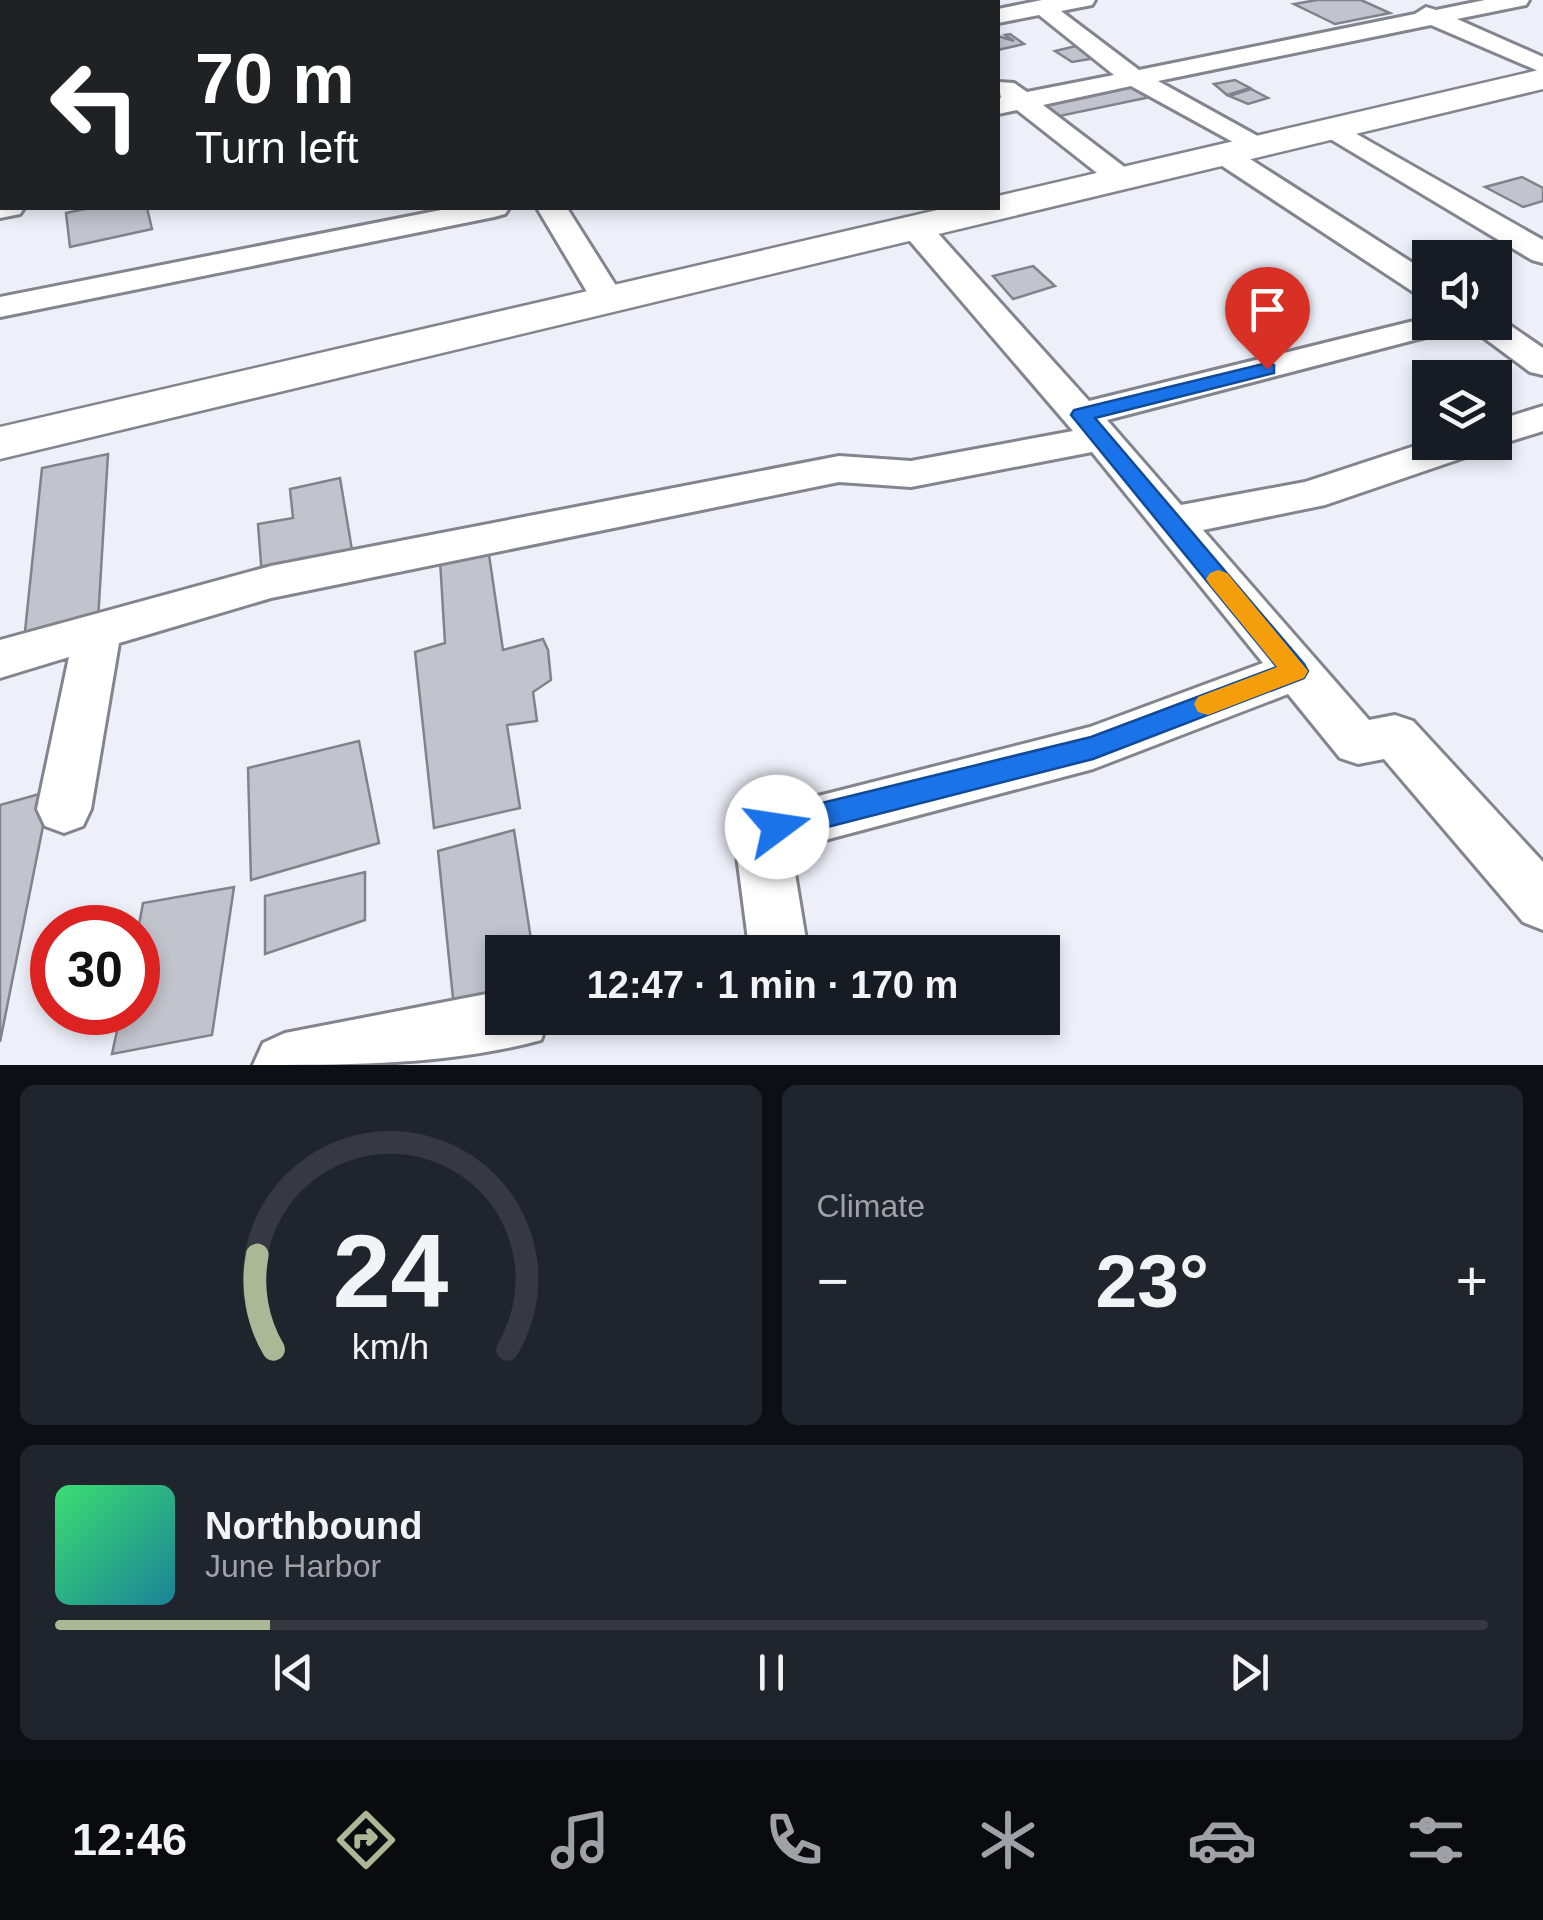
<!DOCTYPE html>
<meta charset="utf-8">
<style>
body{margin:0;font-family:Arial,sans-serif;background:#20242c;color:#f1f3f6;height:100vh;display:flex;flex-direction:column;font-size:38px;white-space:nowrap}
*{box-sizing:border-box;margin:0}
p{font-size:32px;color:#9ea1a6}
.icon{flex:none;width:55px;height:55px;fill:none;stroke:currentColor;stroke-width:2;stroke-linecap:round;stroke-linejoin:round}
.map{position:relative;height:1065px;overflow:hidden}
.drawer{display:flex;flex-direction:column;gap:20px;padding:20px;background:#0d0f14;flex:1}
.drawer>*{flex:none}
.guide{position:absolute;left:0px;top:0px;width:1000px;height:210px;box-shadow:0 5px 15px #0003;background:#202124;color:#fff;overflow:hidden}
.controls{position:absolute;left:1412px;top:240px;display:grid;gap:20px}
.controls a{display:grid;place-items:center;width:100px;height:100px;border-radius:0px;background:#171b24;box-shadow:0 5px 15px #0003;font-size:50px}
.speed{position:absolute;left:30px;top:905px;display:flex;gap:20px;font-size:50px;font-weight:700;text-align:center}
.speed>*{display:grid;place-content:center;width:130px;height:130px;border-radius:50%;background:#171b24;box-shadow:0 5px 15px #0003;line-height:1}
.speed .limit{border:15px solid #d22;background:#fff;color:#111}
.pin{position:absolute;display:grid;place-items:center;width:85px;height:85px;color:#fff;margin:-102px -42px;border-radius:50% 50% 50% 0;rotate:-45deg;box-shadow:0 0 10px #0007}
.pin .icon{rotate:45deg}
.me{position:absolute;width:110px;margin:-55px;rotate:76deg;stroke-linejoin:round;filter:drop-shadow(0 0 8px #0008)}
.turn{display:flex;align-items:center;gap:35px;height:210px;padding:0 30px;font-size:45px}
.turn .icon{width:130px;height:130px;stroke-width:2.5}
.turn b{display:block;font-size:70px;line-height:85px}
.big{font-size:75px;font-weight:700;line-height:1.1}
.drawer .widget{flex:1;display:flex;flex-direction:column;justify-content:center;gap:15px;min-width:0;padding:0 35px;border-radius:15px;background:#20242c}
.drawer .dial{align-items:center;gap:0}
.dial svg{height:260px;overflow:visible;fill:none;stroke:#363941;stroke-width:7;stroke-linecap:round;text-anchor:middle}
.dial text{fill:#f1f3f6;stroke:none}
.song{display:flex;align-items:center;gap:30px}
.cover{width:120px;height:120px;border-radius:15px;background:linear-gradient(135deg,hsl(140 70% 55%),hsl(190 70% 35%))}
.played{height:10px;border-radius:5px;background:linear-gradient(90deg,#abb795 15%,#363941 15%)}
.keys{display:flex;justify-content:space-around;direction:ltr}
.heat{display:flex;justify-content:space-between;align-items:center;font-size:55px;direction:ltr}
.drawer .tiles{flex:1;display:grid;gap:20px;grid-template-columns:1fr 1fr}
.widget:last-child{grid-column:span 2}
.trip{position:absolute;left:485px;top:935px;width:575px;height:100px;border-radius:0px;background:#171b24;box-shadow:0 5px 15px #0003;font-weight:700;line-height:100px;text-align:center}
.menu{display:flex;height:160px;justify-content:space-around;align-items:center;background:#090b0e;color:#9ea1a6}
.menu .icon{width:70px;height:70px}
.menu .on{color:#abb795}
.menu b{font-size:45px;color:#f1f3f6}
.map>svg:first-child{display:block}
</style>
<div class="map">
<svg width="1543" height="1065" viewBox="0 0 1543 1065">
<rect width="100%" height="100%" fill="#edf0f9"/>
<path fill="#c1c4cd" stroke="#81838c" stroke-width="2.5" d="M1317,0H1361L1390,13L1335,24L1294,4Z
M1010,34L1024,44L998,50V36L1014,41L1005,35Z
M1084,44L1102,57L1072,62L1055,51Z
M1235,80L1250,88L1227,95L1214,84Z
M1132,81L1160,95L1050,118L1027,101Z
M1251,89L1268,98L1248,104L1229,96Z
M1522,177L1543,188V201L1523,207L1485,187Z
M90,208H147L152,229L70,247L66,213Z
M1033,266L1055,286L1013,299L993,276Z
M108,454L98,620L24,641L42,468Z
M340,478L352,550L262,576L258,524L293,518L290,489Z
M488,548L503,650L543,639L548,650L551,680L533,692L537,721L507,725L520,808L434,828L415,652L445,643L440,560Z
M359,741L379,843L251,880L248,768Z
M50,791L0,1042V805Z
M514,830L533,952H502V992L454,1008L438,851Z
M365,872V920L265,954V896Z
M234,887L212,1035L112,1054L121,1012H138V930L143,903Z"/>
<g fill="none" stroke-linecap="round" stroke-linejoin="round">
<defs>
<path id="minor" d="M568,0H591L592,2H570Z
M1042,0H1095L1092,5L1061,11L1139,70L1415,14L1426,7L1436,10L1485,0H1529L1526,5L1457,19L1543,57V73L1431,25L1158,81L1263,139L1267,145L1263,151L1253,153L1131,86L1043,105L1131,172L1135,178L1131,184H1111L1017,110L998,114V98H1001L998,82L1014,83L1027,92L1114,75L1039,15L998,23V9Z
M0,55H2V69H0Z
M0,85H2V101H0Z
M1332,120L1543,240V263L1532,260L1322,134L1319,128L1322,122Z
M1223,146L1233,148L1430,274V298L1418,295L1213,160L1209,154Z
M0,200L2,208H24L20,214L0,218Z
M451,208H509L505,214L494,217L0,317V297Z
M537,208H567L625,300L620,307H596Z
M915,218L926,220L1089,401L1430,317V322H1495V315L1543,348V375L1530,372L1468,326L1107,420L1181,505L1305,482L1430,441L1495,442V421L1543,406V431L1495,446L1487,444L1483,451L1325,505L1203,530L1369,720L1395,715L1413,721L1543,862V930L1523,922L1384,759L1358,764L1340,758L1288,694L1093,769L791,849L806,940L802,952H744L748,940L735,840L747,814L1090,727L1263,663L1092,452L911,487L839,482L271,598L119,643L91,809L83,826L64,833L45,826L37,809L69,657L0,678V640L271,566L839,456L911,461L1073,431L904,234L900,227L904,220Z
M502,991V1018H549L541,1040C451,1065 348,1065 253,1065L263,1043L285,1033Z"/>
<path id="major" d="M1543,69V89L0,459V427L946,208H998V196Z"/>
</defs>
<use href="#minor" stroke="#83858e" stroke-width="6"/>
<use href="#major" stroke="#83858e" stroke-width="5"/>
<use href="#minor" fill="#fff" fill-rule="evenodd"/>
<use href="#major" fill="#fff" fill-rule="evenodd"/>
</g>
<path fill="#1a73e8" stroke="#114b97" stroke-width="2.5" d="M1267,363L1274,365V373L1095,418L1304,664L1308,671L1304,678L1093,759L777,840L767,836L762,827L767,818L777,814L1091,737L1277,667L1071,415L1074,410Z"/>
<path fill="#f59e0b" d="M1218,570L1227,573L1308,671L1304,678L1208,715L1198,712L1194,704L1198,697L1277,667L1210,585L1206,579L1210,573Z"/>
</svg>
<div class="controls">
<a><svg class="icon" aria-label="sound" viewBox="0 0 24 24"><path d="M4 9h4l5-4v14l-5-4H4zM17 9q2 3 0 6"/></svg></a>
<a><svg class="icon" aria-label="layers" viewBox="0 0 24 24"><path d="M12 4l9 5-9 5-9-5zM3 14l9 5 9-5"/></svg></a>
</div>
<div class="speed"><div class="limit">30</div></div>
<div class="pin" style="left:1267px;top:369px;background:#d93025"><svg class="icon" aria-label="arrive" viewBox="0 0 24 24"><path d="M6 21V4h12l-3 4 3 4H6"/></svg></div>
<svg class="me" style="left:777px;top:827px" viewBox="-20 -20 40 40"><circle r="19" fill="#fff"/><path d="M0-13L10 11 0 6-10 11z" fill="#1a73e8"/></svg>
<div class="trip">12:47 · 1 min · 170 m</div>
<div class="guide">
<div class="turn"><svg class="icon" aria-label="left" viewBox="0 0 24 24"><path d="M17 20v-9H6M10 6l-5 5 5 5"/></svg><div><b>70 m</b>Turn left</div></div>
</div>
</div>
<section class="drawer">
<div class="tiles">
<div class="widget dial"><svg viewBox="0 0 100 80">
<path d="M14 69A42 42 0 1 1 86 69"/>
<path d="M14 69A42 42 0 0 1 9 40" stroke="#abb795"/>
<text x="50" y="56" font-size="32" font-weight="700">24</text>
<text x="50" y="72" font-size="11">km/h</text>
</svg></div>
<div class="widget"><p>Climate</p>
<div class="heat"><a>−</a><b class="big">23°</b><a>+</a></div>
</div>
<div class="widget">
<div class="song"><i class="cover"></i><div><b>Northbound</b><p>June Harbor</p></div></div>
<div class="played"></div>
<div class="keys"><svg class="icon" aria-label="previous" viewBox="0 0 24 24"><path d="M18 5L8 12l10 7zM5 5v14"/></svg><svg class="icon" aria-label="pause" viewBox="0 0 24 24"><path d="M8 5v14M16 5v14"/></svg><svg class="icon" aria-label="next" viewBox="0 0 24 24"><path d="M6 5l10 7-10 7zM19 5v14"/></svg></div>
</div>
</div>
</section>
<nav class="menu">
<b>12:46</b>
<svg class="icon on" aria-label="directions" viewBox="0 0 24 24"><path d="M12 3l9 9-9 9-9-9zM9 14v-3h6M13 9l2 2-2 2"/></svg>
<svg class="icon" aria-label="music" viewBox="0 0 24 24"><path d="M9 18V5l10-2v13"/><circle cx="6" cy="18" r="3"/><circle cx="16" cy="16" r="3"/></svg>
<svg class="icon" aria-label="phone" viewBox="0 0 24 24"><path d="M5 4h4l2 5-3 2q2 4 5 5l2-3 5 2v4C11 20 4 13 5 4z"/></svg>
<svg class="icon" aria-label="climate" viewBox="0 0 24 24"><path d="M12 3v18M4 7l16 10M4 17L20 7"/></svg>
<svg class="icon" aria-label="car" viewBox="0 0 24 24"><path d="M5 17H2v-5l4-1 3-4h7l3 4 3 1v5h-3M9 17h6M6 11h13"/><circle cx="7" cy="17" r="2"/><circle cx="17" cy="17" r="2"/></svg>
<svg class="icon" aria-label="filters" viewBox="0 0 24 24"><path d="M4 7h16M4 17h16"/><circle cx="9" cy="7" r="2"/><circle cx="15" cy="17" r="2"/></svg>
</nav>
